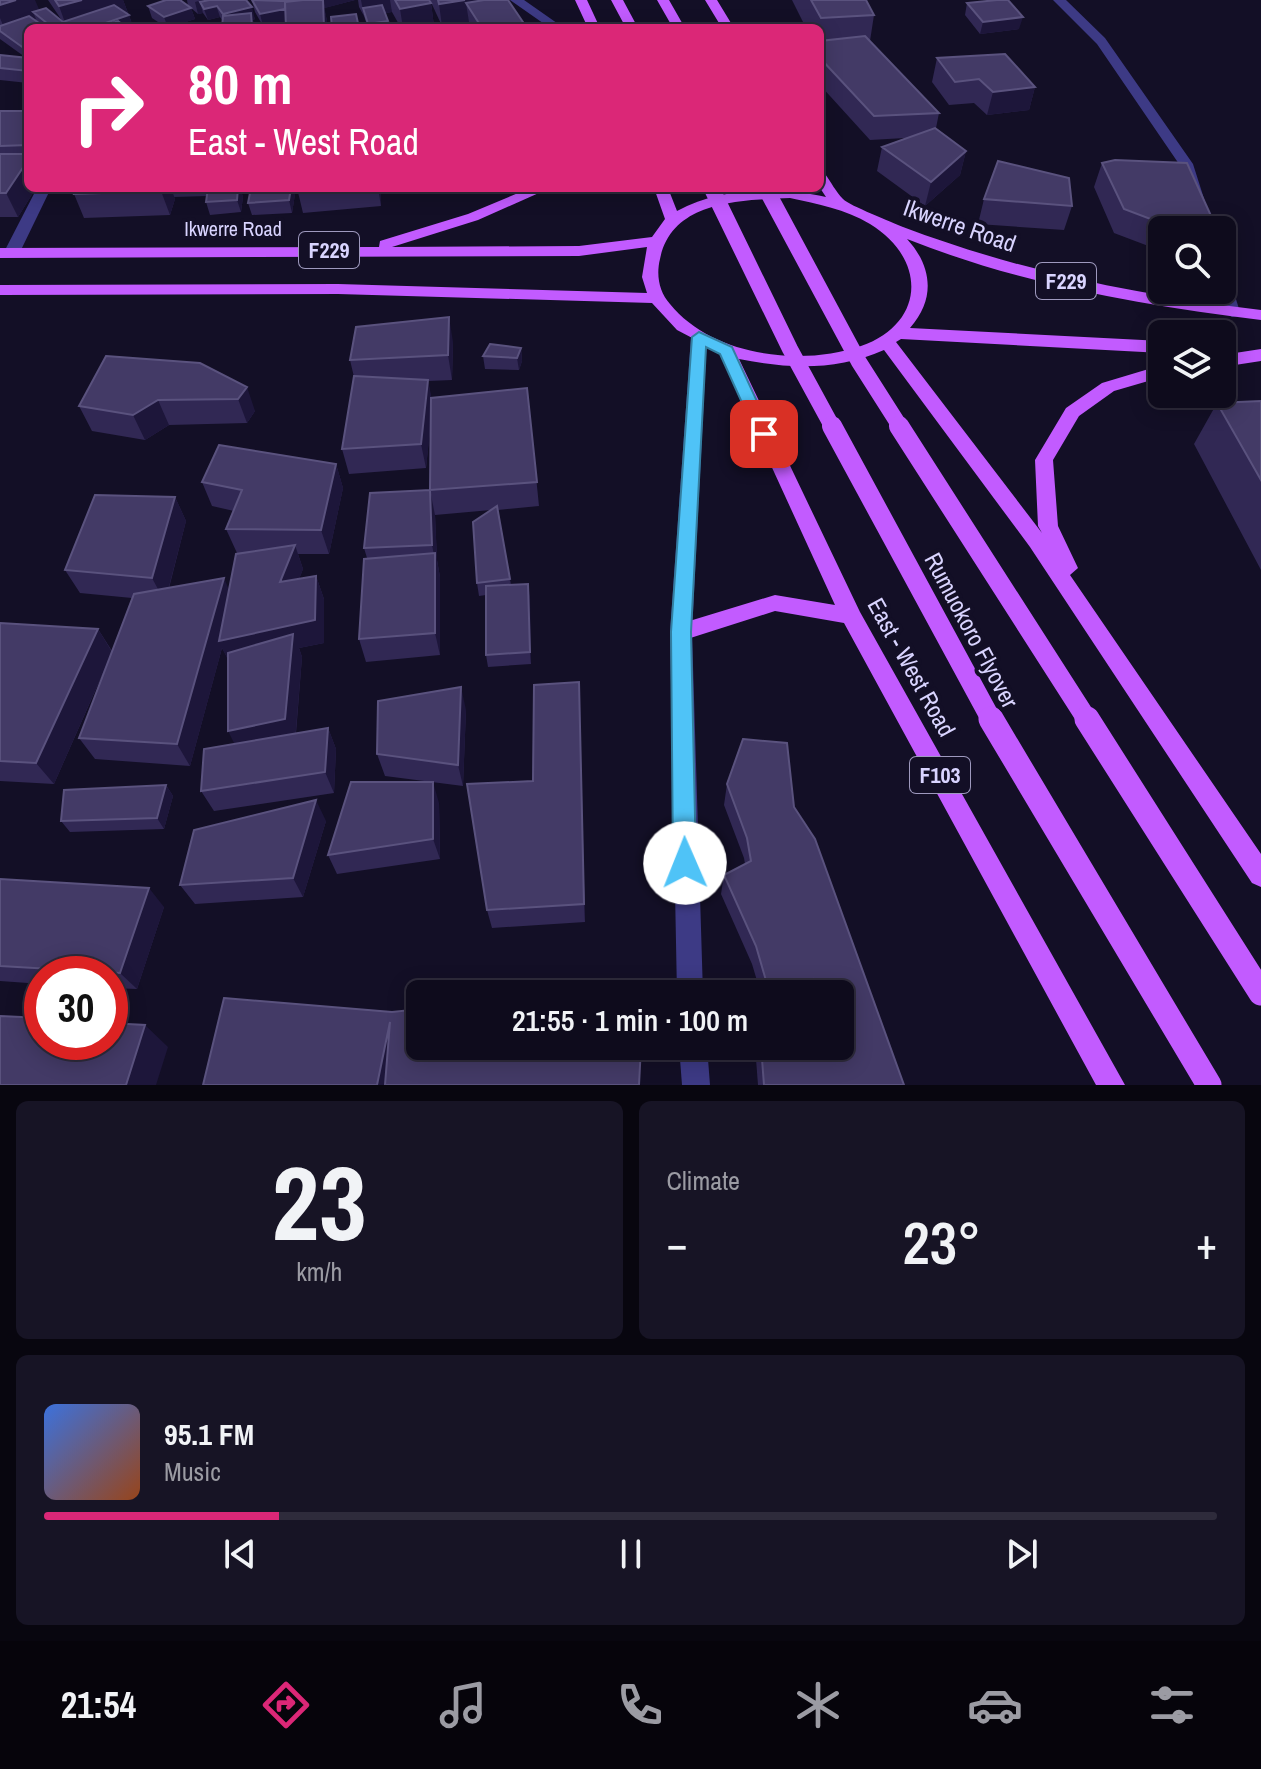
<!DOCTYPE html>
<meta charset="utf-8">
<style>
body{margin:0;font-family:"Archivo Narrow",sans-serif;background:#171425;color:#f1f3f6;height:100vh;display:flex;flex-direction:column;font-size:30px;white-space:nowrap}
*{box-sizing:border-box;margin:0}
p{font-size:26px;color:#9b9ba3}
.icon{flex:none;width:44px;height:44px;fill:none;stroke:currentColor;stroke-width:2;stroke-linecap:round;stroke-linejoin:round}
.map{position:relative;height:1085px;overflow:hidden}
.drawer{display:flex;flex-direction:column;gap:16px;padding:16px;background:#08060f;flex:1}
.drawer>*{flex:none}
.banner{position:absolute;left:24px;top:24px;width:800px;height:168px;border-radius:12px;box-shadow:0 4px 20px #0003,0 0 0 2px #2e2b3b;background:#db2777;color:#fff;overflow:hidden}
.controls{position:absolute;left:1148px;top:216px;display:grid;gap:16px}
.controls a{display:grid;place-items:center;width:88px;height:88px;border-radius:12px;background:#0e0b1c;box-shadow:0 4px 20px #0003,0 0 0 2px #2e2b3b;font-size:40px}
.speed{position:absolute;left:24px;top:956px;display:flex;gap:16px;font-size:40px;font-weight:700;text-align:center}
.speed>*{display:grid;place-content:center;width:104px;height:104px;border-radius:50%;background:#0e0b1c;box-shadow:0 4px 20px #0003,0 0 0 2px #2e2b3b;line-height:1}
.speed .limit{border:12px solid #d22;background:#fff;color:#111}
.pin{position:absolute;display:grid;place-items:center;width:68px;height:68px;color:#fff;margin:-34px;border-radius:16px;box-shadow:0 4px 12px #0006}
.me{position:absolute;width:88px;margin:-44px;rotate:359deg;stroke-linejoin:round;filter:drop-shadow(0 0 6px #0008)}
.turn{display:flex;align-items:center;gap:28px;height:168px;padding:0 32px;font-size:36px}
.turn .icon{width:104px;height:104px;stroke-width:2.5}
.turn b{display:block;font-size:56px;line-height:68px}
.big{font-size:60px;font-weight:600;line-height:1.1}
.drawer .tile{flex:1;display:flex;flex-direction:column;justify-content:center;gap:12px;min-width:0;padding:0 28px;border-radius:12px;background:#171425}
.drawer .dial{align-items:center;gap:0}
.dial b{font-size:104px;line-height:1}
.song{display:flex;align-items:center;gap:24px}
.cover{width:96px;height:96px;border-radius:12px;background:linear-gradient(135deg,hsl(220 70% 55%),hsl(20 70% 35%))}
.played{height:8px;border-radius:4px;background:linear-gradient(90deg,#db2777 20%,#2e2b3b 20%)}
.keys{display:flex;justify-content:space-around;direction:ltr}
.heat{display:flex;justify-content:space-between;align-items:center;font-size:44px;direction:ltr}
.drawer .tiles{flex:1;display:grid;gap:16px;grid-template-columns:1fr 1fr}
.tile:last-child{grid-column:span 2}
.trip{position:absolute;left:406px;top:980px;width:448px;height:80px;border-radius:12px;background:#0e0b1c;box-shadow:0 4px 20px #0003,0 0 0 2px #2e2b3b;font-weight:600;line-height:80px;text-align:center}
.dock{display:flex;height:128px;justify-content:space-around;align-items:center;background:#06040b;color:#9b9ba3}
.dock .icon{width:56px;height:56px}
.dock .active{color:#db2777}
.dock b{font-size:36px;color:#f1f3f6}
.map>svg:first-child{display:block}
</style>
<div class="map">
<svg width="1261" height="1085" viewBox="0 0 1261 1085">
<rect width="100%" height="100%" fill="#130f26"/>
<g fill="none" stroke-linecap="round" stroke-linejoin="round">
<path fill="#3d3a85" fill-rule="evenodd" d="M510,0H524L564,28H550Z
M1053,0H1066L1105,38L1193,164L1214,230H1198L1179,164L1097,44Z
M37,188H51L20,252L12,257L6,255L4,252Z
M1222,275L1230,280L1240,312L1238,316L1232,317L1224,312L1217,290H1222Z
M699,332L707,337L692,632L703,994H677L670,632L691,337Z
M679,1046H707L710,1085H682Z"/>
<path fill="#c25bff" fill-rule="evenodd" d="M575,0H587L600,28H588Z
M611,0H623L638,28H626Z
M657,0H669L685,28H673Z
M705,0H717L734,28H722Z
M820,173L825,174C831,182 836,192 843,199C850,206 892,222 903,227C1020,271 1137,295 1261,310V320C1140,305 1020,284 907,239C932,266 936,299 910,328L1162,341V353L901,339L896,342L1042,533L1038,526L1035,460L1066,408L1102,383L1162,365V377L1114,391L1079,416L1053,460L1058,526L1078,568L1070,575L1261,854V887L1252,883L1030,547L884,350C837,371 788,369 739,359L860,612L1125,1085H1096L844,623L775,611L681,641L673,638L670,632L673,626L775,595L835,605L719,352L677,330L652,303L338,294L0,295V285L338,284L647,293L642,277L647,247L579,256L0,258V248L379,247L380,241L468,214L530,188H550L478,220L392,247L579,246L652,237L665,219L654,188H668L677,211C722,187 778,186 826,197L820,188ZM790,198C818,204 845,209 870,224C927,259 926,323 861,346C801,367 712,356 670,304C659,292 656,275 660,259C672,200 741,200 790,198Z
M1261,349V361L1222,367V355Z"/>
<path stroke="#c25bff" stroke-width="13" d="M711,188L713,191
M765,188L767,191"/>
<path stroke="#c25bff" stroke-width="16" d="M712,189L790,349L833,428
M766,189L859,362L901,428"/>
<path stroke="#c25bff" stroke-width="20" d="M832,426L992,721
M899,426L1088,721"/>
<path stroke="#c25bff" stroke-width="25" d="M991,719L1209,1085
M1087,719L1261,993"/>
</g>
<path fill="#312854" d="M0,0L39,10L63,22L48,0H123L128,13H126L129,15L133,27L28,28V83L0,80V55L25,57L0,39Z
M187,0H246L255,19L253,20L254,28H222L223,21L220,17L208,20L203,13L198,14L191,8L195,19L167,28L152,18L148,6H188Z
M252,0H355L324,8L327,21H286L263,26L255,12Z
M358,0H429L431,3L434,26L421,28H401L392,12L385,13L389,26L368,28L364,16L359,7Z
M430,0H508L527,28H471L469,22L442,26Z
M792,0H866L874,15L870,41L939,113L936,128L966,151L960,175L925,206L877,171L882,147L905,138L870,140L820,85V28H806Z
M967,3L1019,29L980,34L965,15Z
M937,58L1035,87L1029,110L987,115L974,103L949,105L932,82Z
M0,111H28V188H36L18,217H0Z
M1102,163L1212,218L1206,230H1162V246L1151,247L1114,233L1094,187Z
M76,188H247L245,194H242L243,197L241,212L210,215L206,202L207,196L174,197L175,199L170,215L84,218L74,194Z
M251,188H296L292,213L252,215L248,203Z
M297,188H381V206L303,213Z
M984,199L1072,206L1064,230L978,224Z
M453,342L452,380L428,381L431,398L527,388L539,506L498,510L511,585L528,584L531,664L488,667L486,655V595L479,596L477,583L491,510L435,515L430,490L431,418L426,468L349,474L342,449L354,377L350,360Z
M521,348L522,361L519,370L485,369L483,356Z
M200,363L255,411L247,423L169,425L145,440L92,431L79,406Z
M1261,401V570L1194,444L1217,403Z
M336,464L343,488L329,554H298L303,569L299,579L316,576L324,599V643L299,648L302,657L296,733L328,728L336,749L334,793L214,811L201,791L235,744L228,659L222,648L190,766L95,759L79,738L107,664L54,784L0,781V623L98,629L112,651L132,598L80,593L65,570L175,497L186,521L169,588L229,590L237,553L226,529L234,511L212,506L202,482Z
M430,490L435,515L437,560L440,577V655L366,662L359,639L367,558L364,548Z
M579,682L585,922L492,928L487,910L533,781Z
M466,710L463,786L385,776L377,754Z
M727,784L794,807L904,1085H758L755,1046H840V994H761L752,964L721,894L724,875L745,864L744,858L724,805Z
M166,785L173,796L164,829L70,832L61,821Z
M439,803L440,859L337,874L328,855Z
M326,821L303,897L195,904L180,885Z
M0,879L164,907L137,989L110,988V974H42V984L0,981Z"/>
<path fill="#1d163a" d="M16,0H35L42,16L33,12L36,19L5,30L0,18V5Z
M82,0H123L128,13L67,28L59,6Z
M202,0H240L217,8L220,17L208,20L204,9L200,2L203,13L198,14L195,2Z
M323,0H355L325,8Z
M323,0L327,21L328,28H324Z
M361,0H390L392,12L366,16L363,8L364,16Z
M465,0H500L466,3L469,22L442,26L439,4Z
M431,3L434,26L421,28H403L400,9Z
M307,4L316,15L263,26L260,14Z
M252,7L255,19L253,20L254,28H238L227,26L223,14Z
M191,8L195,19L168,28L164,17Z
M129,15L133,27L130,28H91Z
M1023,17L1019,29L980,34L983,22Z
M388,21L389,28H369L368,24Z
M1035,87L1029,110L987,115L993,92Z
M966,151L960,175L925,206L931,182Z
M28,160V188H36L18,217L6,193Z
M162,188H171L175,199L170,215L161,191Z
M238,188H240L243,197L241,212L237,200Z
M291,188H296L292,213L289,200Z
M378,188H381V206Z
M449,317L453,342L452,380L448,355Z
M521,348L522,361L519,370L517,358Z
M428,380L433,405L426,468L421,444Z
M247,387L255,411L247,423L238,399Z
M158,400L169,425L145,440L133,415Z
M336,464L343,488L329,554L321,530Z
M430,490L435,515L437,560L440,577V655L435,633V560L432,545Z
M175,497L186,521L165,602L152,578Z
M295,545L303,569L289,605L280,582Z
M316,576L324,599V643L299,648L302,657L295,741L239,753L228,731L230,664L222,648L190,766L177,744L224,578L234,602Z
M528,584L530,596L531,664L530,652Z
M98,629L112,652L54,784L36,763Z
M579,682L580,704L585,922L584,904Z
M461,687L466,710L463,786L458,765Z
M328,728L336,749L334,793L325,772Z
M433,782L439,803L440,859L433,839Z
M166,785L173,796L164,829L157,818Z
M316,800L326,821L303,897L293,878Z
M149,888L164,907L137,989L120,973Z
M813,979L807,994H769V991Z
M390,1022L393,1085H377Z
M145,1025L168,1047L156,1085H126Z"/>
<path fill="#433a66" stroke="#5a527e" stroke-width="2" d="M0,0H16L0,5Z
M55,0H82L59,6Z
M166,0H180L191,8L164,17L148,6Z
M209,0H246L252,7L223,14L217,6L204,9L200,2Z
M252,0L281,1L303,0L285,2V9L260,14Z
M303,0H323L324,28H286L285,2Z
M395,0H429L431,3L400,9Z
M438,0H465L439,4Z
M484,0H508L527,28H482L466,3Z
M811,0H866L874,15L821,18Z
M997,0H1008L1023,17L983,22L967,3Z
M114,5L129,15L91,28H53L33,12L46,8L63,22Z
M382,5L388,21L368,24L363,8Z
M251,13L252,26L222,28L223,16Z
M356,14L359,28H332L331,17Z
M29,16L46,28H28V48L25,49L0,31V26Z
M118,21L127,28H97Z
M393,25V28H370Z
M865,36L939,113L874,116L820,58V41Z
M1005,54L1035,87L993,92L979,79L955,82L937,58Z
M0,55L28,58V71L0,68Z
M0,111H28V145L0,146Z
M935,128L966,151L931,182L882,147Z
M0,154H28V160L6,193H0Z
M1115,160L1187,163L1212,218L1161,223L1124,209L1102,163Z
M998,161L1069,178L1072,206L984,199Z
M76,188H162L161,191L74,194Z
M208,188H238L237,200L206,202Z
M251,188H291L289,200L248,203Z
M449,317L448,355L350,360L356,327Z
M490,344L521,348L517,358L483,356Z
M106,356L200,363L247,387L238,399L158,400L133,415L79,406Z
M354,376L428,380L421,444L342,449Z
M527,388L537,482L430,490L431,398Z
M1261,401V480L1217,403Z
M219,445L336,464L321,530L226,529L242,490L202,482Z
M430,490L432,545L364,548L370,493Z
M95,495L175,497L152,578L65,570Z
M497,506L510,579L477,583L473,522Z
M295,545L280,582L316,576L315,620L219,641L236,554Z
M435,553V633L359,639L364,559Z
M224,578L177,744L79,738L134,594Z
M528,584L530,652L486,655V586Z
M0,623L98,629L36,763L0,761Z
M293,634L285,719L228,731V653Z
M579,682L584,904L487,910L467,784L533,781L534,685Z
M461,687L458,765L377,754L378,701Z
M328,728L325,772L201,791L204,749Z
M743,739L787,743L794,807L815,839L904,1085H764L761,1046H840V994H818L813,979L769,991L756,946L724,875L751,861L747,838L727,784Z
M351,782H433V839L328,855Z
M166,785L157,818L61,821L64,790Z
M316,800L293,878L180,885L194,830Z
M0,879L149,888L120,973L0,966Z
M644,986L643,994H563Z
M224,998L392,1012L420,1009V1046H641L639,1085H385L390,1022L377,1085H203Z
M0,1016L42,1018V1042H110V1023L145,1025L126,1085H0Z"/>
<path fill="#4fc3f7" stroke="#337fa1" stroke-width="2" d="M699,332L732,347L772,434L764,440L758,438L720,354L706,347L691,632L696,863L693,870L685,873L677,870L673,863L671,632L692,337Z"/>
<g text-anchor="middle" dominant-baseline="central" stroke-width="8" stroke-linejoin="round" paint-order="stroke">
<g font-size="20" fill="#d9d4ff" stroke="#130f26">
<text x="233" y="228">Ikwerre Road</text>
</g>
<g fill="#130f26" stroke="#9e99be" stroke-width="2">
<rect x="299" y="232" width="60" height="36" rx="6"/>
<rect x="1036" y="263" width="60" height="36" rx="6"/>
<rect x="910" y="757" width="60" height="36" rx="6"/>
</g>
<g font-size="22" font-weight="bold" fill="#d9d4ff">
<text x="329" y="250">F229</text>
<text x="1066" y="281">F229</text>
<text x="940" y="775">F103</text>
</g>
<g font-size="24" fill="#d9d4ff" stroke="#130f26">
<text transform="translate(960 225) rotate(19)">Ikwerre Road</text>
<text transform="translate(972 630) rotate(62)">Rumuokoro Flyover</text>
<text transform="translate(912 667) rotate(61)">East - West Road</text>
</g>
</g>
</svg>
<div class="controls">
<a><svg class="icon" aria-label="search" viewBox="0 0 24 24"><circle cx="10" cy="10" r="6"/><path d="M15 15l6 6"/></svg></a>
<a><svg class="icon" aria-label="layers" viewBox="0 0 24 24"><path d="M12 4l9 5-9 5-9-5zM3 14l9 5 9-5"/></svg></a>
</div>
<div class="speed"><div class="limit">30</div></div>
<div class="pin" style="left:764px;top:434px;background:#d93025"><svg class="icon" aria-label="arrive" viewBox="0 0 24 24"><path d="M6 21V4h12l-3 4 3 4H6"/></svg></div>
<svg class="me" style="left:685px;top:863px" viewBox="-20 -20 40 40"><circle r="19" fill="#fff"/><path d="M0-13L10 11 0 6-10 11z" fill="#4fc3f7"/></svg>
<div class="trip">21:55 · 1 min · 100 m</div>
<div class="banner">
<div class="turn"><svg class="icon" aria-label="right" viewBox="0 0 24 24"><path d="M7 20v-9h11M14 6l5 5-5 5"/></svg><div><b>80 m</b>East - West Road</div></div>
</div>
</div>
<section class="drawer">
<div class="tiles">
<div class="tile dial"><b>23</b><p>km/h</p></div>
<div class="tile"><p>Climate</p>
<div class="heat"><a>−</a><b class="big">23°</b><a>+</a></div>
</div>
<div class="tile">
<div class="song"><i class="cover"></i><div><b>95.1 FM</b><p>Music</p></div></div>
<div class="played"></div>
<div class="keys"><svg class="icon" aria-label="previous" viewBox="0 0 24 24"><path d="M18 5L8 12l10 7zM5 5v14"/></svg><svg class="icon" aria-label="pause" viewBox="0 0 24 24"><path d="M8 5v14M16 5v14"/></svg><svg class="icon" aria-label="next" viewBox="0 0 24 24"><path d="M6 5l10 7-10 7zM19 5v14"/></svg></div>
</div>
</div>
</section>
<nav class="dock">
<b>21:54</b>
<svg class="icon active" aria-label="directions" viewBox="0 0 24 24"><path d="M12 3l9 9-9 9-9-9zM9 14v-3h6M13 9l2 2-2 2"/></svg>
<svg class="icon" aria-label="music" viewBox="0 0 24 24"><path d="M9 18V5l10-2v13"/><circle cx="6" cy="18" r="3"/><circle cx="16" cy="16" r="3"/></svg>
<svg class="icon" aria-label="phone" viewBox="0 0 24 24"><path d="M5 4h4l2 5-3 2q2 4 5 5l2-3 5 2v4C11 20 4 13 5 4z"/></svg>
<svg class="icon" aria-label="climate" viewBox="0 0 24 24"><path d="M12 3v18M4 7l16 10M4 17L20 7"/></svg>
<svg class="icon" aria-label="car" viewBox="0 0 24 24"><path d="M5 17H2v-5l4-1 3-4h7l3 4 3 1v5h-3M9 17h6M6 11h13"/><circle cx="7" cy="17" r="2"/><circle cx="17" cy="17" r="2"/></svg>
<svg class="icon" aria-label="filters" viewBox="0 0 24 24"><path d="M4 7h16M4 17h16"/><circle cx="9" cy="7" r="2"/><circle cx="15" cy="17" r="2"/></svg>
</nav>
